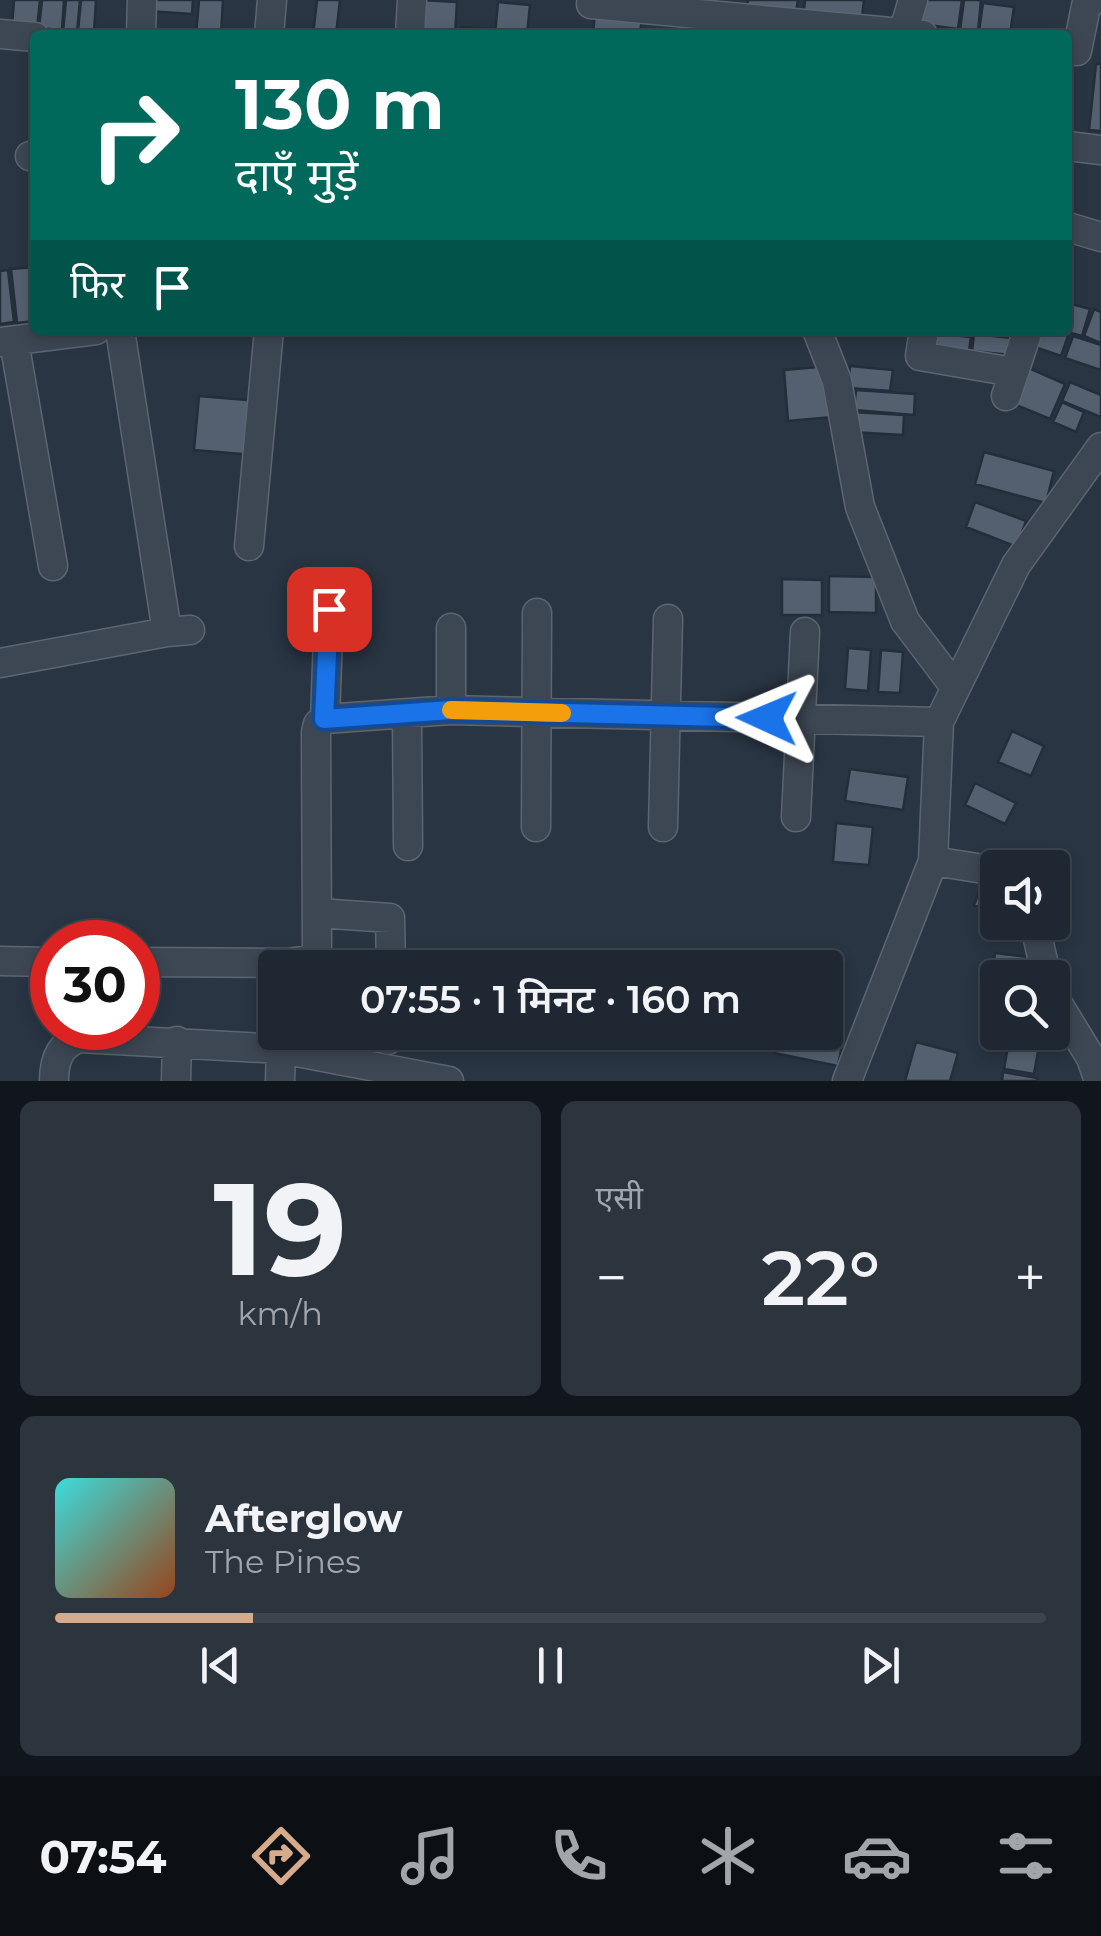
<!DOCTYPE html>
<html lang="hi">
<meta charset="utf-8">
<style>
body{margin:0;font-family:Montserrat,"Noto Sans Devanagari",sans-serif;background:#2c343e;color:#f1f3f6;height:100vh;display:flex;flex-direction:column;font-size:38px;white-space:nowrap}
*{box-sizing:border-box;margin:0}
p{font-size:32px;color:#a1a6ac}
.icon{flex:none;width:55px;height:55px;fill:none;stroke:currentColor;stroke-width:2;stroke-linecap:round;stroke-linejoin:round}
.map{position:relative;height:1081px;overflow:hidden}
.details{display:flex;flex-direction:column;gap:20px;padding:20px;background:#11161c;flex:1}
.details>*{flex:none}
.banner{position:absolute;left:30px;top:30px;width:1042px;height:305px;border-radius:10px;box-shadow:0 5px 15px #0003,0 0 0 2px #3c444d;background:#00695c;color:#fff;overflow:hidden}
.tools{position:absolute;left:980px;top:850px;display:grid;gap:20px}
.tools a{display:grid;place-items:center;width:90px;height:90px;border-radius:10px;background:#1f2832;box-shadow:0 5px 15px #0003,0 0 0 2px #3c444d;font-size:50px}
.speed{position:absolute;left:30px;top:920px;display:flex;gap:20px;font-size:50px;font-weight:700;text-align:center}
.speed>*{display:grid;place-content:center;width:130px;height:130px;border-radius:50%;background:#1f2832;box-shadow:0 5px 15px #0003,0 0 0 2px #3c444d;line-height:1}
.speed .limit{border:15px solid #d22;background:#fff;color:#111}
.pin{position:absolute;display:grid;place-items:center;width:85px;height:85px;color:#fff;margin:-42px;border-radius:20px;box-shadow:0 5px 15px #0006}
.me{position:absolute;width:110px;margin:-55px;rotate:271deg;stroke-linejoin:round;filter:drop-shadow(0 0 8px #0008)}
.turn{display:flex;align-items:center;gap:35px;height:210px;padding:0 40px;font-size:45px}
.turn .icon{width:130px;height:130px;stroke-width:2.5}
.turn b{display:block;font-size:70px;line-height:85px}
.then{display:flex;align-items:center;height:95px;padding:0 40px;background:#0003;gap:20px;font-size:38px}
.big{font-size:75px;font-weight:600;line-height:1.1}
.details .widget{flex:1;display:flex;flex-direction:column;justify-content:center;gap:15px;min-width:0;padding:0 35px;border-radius:15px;background:#2c343e}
.details .dial{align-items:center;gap:0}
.dial b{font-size:130px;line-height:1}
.song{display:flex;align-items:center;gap:30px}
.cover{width:120px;height:120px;border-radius:15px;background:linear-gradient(135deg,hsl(180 70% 55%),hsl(20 70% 35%))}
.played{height:10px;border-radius:5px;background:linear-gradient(90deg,#d6ab8b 20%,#3c444d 20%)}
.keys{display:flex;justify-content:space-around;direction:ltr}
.heat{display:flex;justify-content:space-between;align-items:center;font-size:55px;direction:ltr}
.details .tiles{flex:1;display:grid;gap:20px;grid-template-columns:1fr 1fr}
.widget:last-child{grid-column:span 2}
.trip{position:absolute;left:258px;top:950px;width:585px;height:100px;border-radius:10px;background:#1f2832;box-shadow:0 5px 15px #0003,0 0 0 2px #3c444d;font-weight:600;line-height:100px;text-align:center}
.dock{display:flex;height:160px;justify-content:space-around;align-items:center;background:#0c1014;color:#a1a6ac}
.dock .icon{width:70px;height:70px}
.dock .active{color:#d6ab8b}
.dock b{font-size:45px;color:#f1f3f6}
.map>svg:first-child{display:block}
</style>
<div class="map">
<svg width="1101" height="1081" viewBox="0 0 1101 1081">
<rect width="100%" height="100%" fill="#293543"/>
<path fill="#546070" stroke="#242e3a" stroke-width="2.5" d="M14,0H40L37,28L12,26Z
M42,0H64L62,30L39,28Z
M66,0H80L77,33L63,32Z
M81,0H96L94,33L78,31Z
M148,0H193L192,14L147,11Z
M199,0H223L221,35H196Z
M317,0H340L336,35H313Z
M420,0L457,2L455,35H417Z
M748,0H798L795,17L747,10Z
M805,0H864L861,26L803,19Z
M923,0H962L958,29L920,24Z
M964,0H981L978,32L960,30Z
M498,2L530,5L527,35H495Z
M983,3L1014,7L1010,35L979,31Z
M595,10L642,15L640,35H593Z
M461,27L492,29V35H460Z
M1096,64H1101V131L1089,130Z
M35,267V321L17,323L11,269Z
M8,270L14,322L0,324V271Z
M1068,303L1090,309L1082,336L1060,330H1068Z
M1094,309L1101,312V343L1084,336Z
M350,330H404L403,336Z
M972,330H1023L1022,338Z
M1034,330H1051L1068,336L1061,356L1029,345Z
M930,333L971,337L969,351L929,347Z
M974,334L1012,338L1010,355L972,351Z
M1073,336L1101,345V370L1065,358Z
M1022,365L1065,384L1050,419L1007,401Z
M829,366L833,417L788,421L784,370Z
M850,366L893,370L890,391L848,388Z
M1070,382L1101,395V417L1062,401Z
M856,390L915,394L914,415L854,410Z
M199,396L259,401L254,455L194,450Z
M1062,402L1084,412L1076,432L1053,422Z
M852,412L904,415L903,435L851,432Z
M984,452L1054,471L1046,503L975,484Z
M975,502L1026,521L1017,547L966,527Z
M829,576L876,577V613L829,612Z
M782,579L822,580V615H782Z
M848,648L871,650L868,691L845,689Z
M881,650L903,652L900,693L878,692Z
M1012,731L1044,746L1031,776L998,762Z
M850,769L908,777L903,810L845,801Z
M975,783L1016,803L1005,824L965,805Z
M836,823L873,827L869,865L833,862Z
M986,874L998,880V913L974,905Z
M995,953L1037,958L1034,978L992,975Z
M825,989L844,992L836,1031L825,1029Z
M825,1030L844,1034L838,1066L774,1053L778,1032H825Z
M1010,1035L1040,1041L1034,1074L1004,1069Z
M916,1042L958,1053L950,1081H905Z
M1003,1072L1037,1078V1081H1002Z"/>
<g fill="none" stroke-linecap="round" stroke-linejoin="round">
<defs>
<path id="street" d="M591,4L923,35
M903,33L913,0
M0,34L35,37
M141,35L142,0
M269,35L272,0
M410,35L412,0
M1077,51L1086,6L1094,0
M1068,146L1101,150
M30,156H35
M1068,227L1101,237
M120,330L167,632
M817,330L837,381L860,507L905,621L955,687
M924,330L920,356L1013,372
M14,341L53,566
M0,342L96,330
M1006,396L1028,330
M249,546L269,330
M0,663L167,632L190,630
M451,710V628
M407,714L408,846
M325,719L329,609
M796,817L805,632
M536,827L537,613
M663,827L668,619
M933,861L990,870L998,874
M318,913L390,918L391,968
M1034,922L1047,978
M0,961L52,962
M138,962L288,963L308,960L317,952L316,732L318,724L325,719L451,710L939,722
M1052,994L1091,1058L1099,1081
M388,1040V1032
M54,1081C54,1061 59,1045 79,1038L281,1049L449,1081
M176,1081L177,1041
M280,1081L281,1049
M847,1081L933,861L939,722L1016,565L1101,447"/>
</defs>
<use href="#street" stroke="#5c6570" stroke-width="31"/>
<use href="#street" stroke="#3d4753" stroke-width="28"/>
</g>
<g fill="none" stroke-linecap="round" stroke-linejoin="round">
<defs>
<path id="route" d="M329,609L324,719L451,710L767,718"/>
</defs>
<use href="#route" stroke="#114b97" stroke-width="25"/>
<use href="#route" stroke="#1a73e8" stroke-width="18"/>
<path stroke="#f59e0b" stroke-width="18" d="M451,710L562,713"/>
</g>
</svg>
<div class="tools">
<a><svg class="icon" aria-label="sound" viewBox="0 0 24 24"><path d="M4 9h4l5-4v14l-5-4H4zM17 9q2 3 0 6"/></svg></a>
<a><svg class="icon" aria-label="search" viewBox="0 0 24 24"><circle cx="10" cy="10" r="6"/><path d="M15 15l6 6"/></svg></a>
</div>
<div class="speed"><div class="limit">30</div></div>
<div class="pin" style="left:329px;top:609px;background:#d93025"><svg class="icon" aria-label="arrive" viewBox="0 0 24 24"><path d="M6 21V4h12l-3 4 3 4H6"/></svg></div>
<svg class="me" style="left:767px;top:718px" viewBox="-20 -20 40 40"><path d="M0-17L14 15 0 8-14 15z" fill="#1a73e8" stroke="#fff" stroke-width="4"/></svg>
<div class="trip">07:55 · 1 मिनट · 160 m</div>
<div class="banner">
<div class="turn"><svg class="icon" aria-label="right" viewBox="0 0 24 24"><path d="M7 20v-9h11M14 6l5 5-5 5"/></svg><div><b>130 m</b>दाएँ मुड़ें</div></div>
<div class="then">फिर<svg class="icon" aria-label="arrive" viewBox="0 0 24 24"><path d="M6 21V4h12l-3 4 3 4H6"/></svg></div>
</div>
</div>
<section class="details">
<div class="tiles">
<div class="widget dial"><b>19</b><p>km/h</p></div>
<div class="widget"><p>एसी</p>
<div class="heat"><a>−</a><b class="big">22°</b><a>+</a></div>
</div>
<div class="widget">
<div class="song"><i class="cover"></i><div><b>Afterglow</b><p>The Pines</p></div></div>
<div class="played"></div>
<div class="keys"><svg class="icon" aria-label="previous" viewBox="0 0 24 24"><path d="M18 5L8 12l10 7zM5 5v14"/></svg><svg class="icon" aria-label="pause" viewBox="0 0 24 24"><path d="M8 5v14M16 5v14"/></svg><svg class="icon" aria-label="next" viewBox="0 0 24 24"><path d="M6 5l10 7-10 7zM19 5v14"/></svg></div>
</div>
</div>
</section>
<nav class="dock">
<b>07:54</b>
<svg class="icon active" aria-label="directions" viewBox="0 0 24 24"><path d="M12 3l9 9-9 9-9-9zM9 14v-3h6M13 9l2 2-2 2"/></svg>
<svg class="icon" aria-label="music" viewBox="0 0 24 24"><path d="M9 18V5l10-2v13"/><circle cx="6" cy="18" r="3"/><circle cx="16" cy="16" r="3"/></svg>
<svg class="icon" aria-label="phone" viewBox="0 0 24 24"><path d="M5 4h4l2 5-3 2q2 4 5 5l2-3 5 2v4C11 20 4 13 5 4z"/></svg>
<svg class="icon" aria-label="climate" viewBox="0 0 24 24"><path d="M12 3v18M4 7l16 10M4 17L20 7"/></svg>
<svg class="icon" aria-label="car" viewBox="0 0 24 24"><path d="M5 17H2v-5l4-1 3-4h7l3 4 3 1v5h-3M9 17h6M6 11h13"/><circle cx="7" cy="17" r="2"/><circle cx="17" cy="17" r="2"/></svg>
<svg class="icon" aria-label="filters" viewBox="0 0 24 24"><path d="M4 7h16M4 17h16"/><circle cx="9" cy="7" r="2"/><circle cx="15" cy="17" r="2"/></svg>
</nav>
